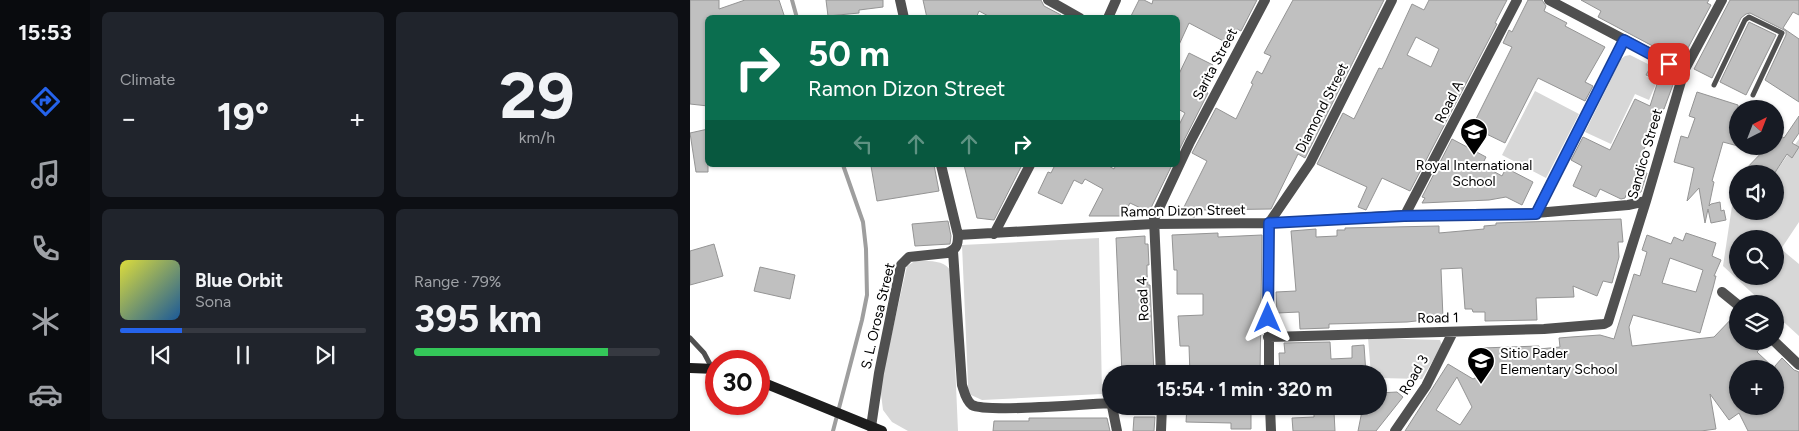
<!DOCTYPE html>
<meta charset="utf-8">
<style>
body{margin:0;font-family:Figtree,sans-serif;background:#20242c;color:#f1f3f6;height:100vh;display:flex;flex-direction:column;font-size:19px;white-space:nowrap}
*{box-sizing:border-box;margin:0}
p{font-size:16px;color:#9ea1a6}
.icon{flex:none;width:28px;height:28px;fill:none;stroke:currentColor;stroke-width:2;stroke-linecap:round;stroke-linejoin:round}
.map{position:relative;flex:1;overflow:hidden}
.drawer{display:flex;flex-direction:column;gap:12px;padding:12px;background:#0d0f14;width:600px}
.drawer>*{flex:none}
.top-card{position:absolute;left:15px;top:15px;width:475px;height:152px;border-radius:8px;box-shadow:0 1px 4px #0004;background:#0b6e4f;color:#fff;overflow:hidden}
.needle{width:32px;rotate:42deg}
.buttons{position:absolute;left:1039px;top:100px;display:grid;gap:10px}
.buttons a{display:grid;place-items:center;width:55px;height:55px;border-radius:50%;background:#171b24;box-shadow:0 1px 4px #0004;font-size:25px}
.speed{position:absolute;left:15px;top:350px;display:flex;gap:10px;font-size:25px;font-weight:700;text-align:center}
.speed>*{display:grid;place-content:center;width:65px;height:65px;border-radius:50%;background:#171b24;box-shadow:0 1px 4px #0004;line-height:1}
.speed .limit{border:8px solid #d22;background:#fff;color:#111}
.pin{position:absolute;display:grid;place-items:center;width:42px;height:42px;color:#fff;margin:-21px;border-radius:10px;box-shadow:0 2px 8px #0006}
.me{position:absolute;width:55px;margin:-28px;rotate:0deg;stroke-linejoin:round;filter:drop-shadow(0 0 4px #0008)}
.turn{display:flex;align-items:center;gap:18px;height:105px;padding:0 20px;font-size:22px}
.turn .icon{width:65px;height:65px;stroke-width:2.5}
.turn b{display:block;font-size:35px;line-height:42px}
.lanes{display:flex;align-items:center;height:48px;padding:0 20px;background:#0003;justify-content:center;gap:25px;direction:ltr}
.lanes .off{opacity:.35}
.big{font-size:38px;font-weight:700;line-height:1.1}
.drawer .card{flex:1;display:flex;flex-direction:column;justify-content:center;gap:8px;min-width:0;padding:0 18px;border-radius:8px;background:#20242c}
.drawer .dial{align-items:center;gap:0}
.dial b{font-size:65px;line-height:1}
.song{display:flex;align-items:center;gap:15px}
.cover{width:60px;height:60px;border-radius:8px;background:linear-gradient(135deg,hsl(60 70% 55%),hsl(210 70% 35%))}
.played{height:5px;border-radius:2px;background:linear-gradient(90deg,#2563eb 25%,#363941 25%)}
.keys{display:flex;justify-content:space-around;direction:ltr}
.heat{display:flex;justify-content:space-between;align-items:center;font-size:28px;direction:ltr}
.charge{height:8px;border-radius:4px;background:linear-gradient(90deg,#34c759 79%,#363941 0)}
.drawer .tiles{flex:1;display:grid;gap:12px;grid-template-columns:repeat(2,1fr)}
.trip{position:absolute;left:412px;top:365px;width:285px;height:50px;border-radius:25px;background:#171b24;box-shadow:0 1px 4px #0004;font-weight:700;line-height:50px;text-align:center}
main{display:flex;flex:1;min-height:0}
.tabs{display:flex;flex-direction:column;width:90px;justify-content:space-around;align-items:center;background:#090b0e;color:#9ea1a6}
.tabs .icon{width:35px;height:35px}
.tabs .current{color:#2563eb}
.tabs b{font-size:22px;color:#f1f3f6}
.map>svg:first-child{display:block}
</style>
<main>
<nav class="tabs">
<b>15:53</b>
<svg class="icon current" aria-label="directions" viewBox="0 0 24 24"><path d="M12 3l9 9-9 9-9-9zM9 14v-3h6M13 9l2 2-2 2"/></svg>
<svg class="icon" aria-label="music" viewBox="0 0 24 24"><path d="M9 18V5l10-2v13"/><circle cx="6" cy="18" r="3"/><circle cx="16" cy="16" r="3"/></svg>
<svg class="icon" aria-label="phone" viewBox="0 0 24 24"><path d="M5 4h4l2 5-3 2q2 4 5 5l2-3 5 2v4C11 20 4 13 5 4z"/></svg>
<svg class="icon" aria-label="climate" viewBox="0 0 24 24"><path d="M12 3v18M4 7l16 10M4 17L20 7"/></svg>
<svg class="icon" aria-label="car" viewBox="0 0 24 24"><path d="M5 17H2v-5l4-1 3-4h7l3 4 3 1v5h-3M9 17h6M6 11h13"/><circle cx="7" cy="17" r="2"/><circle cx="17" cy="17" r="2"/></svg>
</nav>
<section class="drawer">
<div class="tiles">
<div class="card"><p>Climate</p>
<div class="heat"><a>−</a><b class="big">19°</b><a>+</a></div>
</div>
<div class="card dial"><b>29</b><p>km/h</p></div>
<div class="card">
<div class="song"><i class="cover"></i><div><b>Blue Orbit</b><p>Sona</p></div></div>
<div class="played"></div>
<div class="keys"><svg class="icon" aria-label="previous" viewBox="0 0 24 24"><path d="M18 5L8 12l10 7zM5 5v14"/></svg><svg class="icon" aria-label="pause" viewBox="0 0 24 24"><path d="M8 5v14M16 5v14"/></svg><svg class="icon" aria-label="next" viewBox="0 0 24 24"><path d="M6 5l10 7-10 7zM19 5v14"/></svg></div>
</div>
<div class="card"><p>Range · 79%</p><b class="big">395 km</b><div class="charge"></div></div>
</div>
</section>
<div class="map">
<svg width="1109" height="431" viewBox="0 0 1109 431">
<rect width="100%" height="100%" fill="#fff"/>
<path fill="#d7d7d7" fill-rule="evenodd" d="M940,55L960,65L956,76L965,81L966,84L959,100L945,94L921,144L895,132L931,59L935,56Z
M845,91L889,114L856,178L812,155Z
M1109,139V222L1091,249L1109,264V336L1085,314V304H1074L1033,266L1042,206L1047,191L1048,211H1085L1084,174ZM1048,239H1085V276H1048Z
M409,238L412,394L292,400L281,395L278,390V383L272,245Z
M225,261C237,261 256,259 261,272L268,431H218L202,422L193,410L190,386L217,266Z
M678,338L750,340L752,345L732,379L689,378V374H681Z"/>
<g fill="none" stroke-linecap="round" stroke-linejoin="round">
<path stroke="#9e9e9e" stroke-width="4" d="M102,0L107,18
M143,431L172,320L177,295L176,249L173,222L153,165"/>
</g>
<path fill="#c0c0c0" stroke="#949494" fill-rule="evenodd" d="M0,0H29V9L55,0H89L95,18H18V106L0,104Z
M136,0H193V7L169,10V13L138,16Z
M233,0H351L354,6L371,15L370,18H302L289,11L286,18H237Z
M449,0H454L462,4L463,0H567L551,31L547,29L539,44L499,23L488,47V18H440Z
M603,0H694L615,158L608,154L581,209L509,210L505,217H503L492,211L517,161L502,153L526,108L546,119L563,84L561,83L567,71L572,74L581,56L574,53Z
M739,0H817L805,23L807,24L720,191L692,178L676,210L668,207L677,187L627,164L653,113L664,119L689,68L692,69L722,4L734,10ZM726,37L749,49L741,67L717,55Z
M838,0H852L856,6L854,11L877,23L875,26L915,47L895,82L903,86L895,101L848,78L815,143L782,127L822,47L813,43L819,30L822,32Z
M891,0H1019L1017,3L1021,5L991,61L908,17L911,11Z
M1040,0H1109V15L1103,12L1093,28L1109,39V102L1075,80L1096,35V31L1060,13L1056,14L1051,18L1022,78L1004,69Z
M1059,22L1086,35L1056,95L1030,82Z
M499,53L523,65L511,89L518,93L488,152V127L495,113L488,109V76Z
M963,62L977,70L984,82L974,109H973L954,149L956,150L951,162L955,164L951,172L957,173L951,192L936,195L935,198L931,199L910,189L906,197L883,186L892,166L881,160L893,137L920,150L945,99L960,106L968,81L956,75Z
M1007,92L1048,105V146L1033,142L1022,181L1024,182L1019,206L1021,204L1030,202L1031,211L1034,210L1036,220L1021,223L1018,209L1015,223L1009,188L997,201L1004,168L984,162L991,136L998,138L1005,118L999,116Z
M1109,116V133L1102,143L1109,147L1102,158L1097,154L1084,174H1051L1078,146H1085V132L1094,138Z
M18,129V172H6L0,133Z
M762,139L796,157L792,165L812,176L816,168L843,182L832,205L816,197L799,200L732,203L735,198L732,197Z
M187,165H244L249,191L187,201L181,166Z
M274,165H332L304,220L287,218Z
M365,165H417L424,169L426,165H482L459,212L440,203L433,216H399L413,189L395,179L392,184L384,180L372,204L348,193L358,172L361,173Z
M931,219L933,242H928L929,257L922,283L913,281L907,296L883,286L884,297L846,298L847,320L795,321V312H783L782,309H775L772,268L751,269L753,318L735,319V320L717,322L639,324V328L610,329L609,312L587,313L586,292L606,291L601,231L626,229V237L647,236V230H655V228L749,226V233L794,229V226L806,225V223Z
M258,221L261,236L260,244L225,246L222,224Z
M528,233V237L572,235L570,374H500L499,346H490L488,316L513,315V294H487V270H484L482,235Z
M996,233L1026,243L1022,256L1031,260L1024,276H1026L1023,288L1010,333L943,315L939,327L942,346L1024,337L1048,312V341H1076L1067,352L1085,369V366L1092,358L1104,370L1109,372V431H1058L1049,413L1039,420L1020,394L1026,429L1011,431H715L758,364L783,379L793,374L792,348L849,346V349L870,347L869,338L881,337L910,335L924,339L944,274L950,276L957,252L952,250L957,235L981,244L984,237L993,241ZM980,258L1013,270L1006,292L972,283ZM1048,369H1085V406H1048ZM767,377L782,407L770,425L746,410Z
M455,236V244H458L459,265H457V274L458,285H460L464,374H432L426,238Z
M24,244L33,276L0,285V251Z
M70,267L105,275L100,299L64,291Z
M640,342L641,359L662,358V346L674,345L676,374H590L589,353H595L594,343Z
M707,392L713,397L686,431H668L673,406H689V393Z
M497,406H561V429H541V423L496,422Z
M644,412L645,431H603L602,418L624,417V413Z
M444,417H465L464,431H443Z
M339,418H417L420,431H303L304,421H339Z"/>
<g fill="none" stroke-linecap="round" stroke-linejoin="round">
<path stroke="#505050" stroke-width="5" d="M1024,85L1055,20L1059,17L1092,33L1063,95
M0,338L14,353L22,368"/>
<path stroke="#505050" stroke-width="10" d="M210,0L214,18
M358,0L390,18
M859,0L994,71
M418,18L426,0
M846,213L934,40
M715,215L827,0
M304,234L340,165
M268,235L463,224L579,223L715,215L846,213L938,205L956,201
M263,251L272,385C274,391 276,401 282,405C297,413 398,404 421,403
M1032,292L1048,305
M578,337L854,329L914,324L918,322L956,201L994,71L1032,0
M1084,341L1109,365
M471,374L464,219L500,142L575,0
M579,374V223L620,163L702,0
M422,406L427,431
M580,406L581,431
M181,427L189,373L211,265L219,257L257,253C267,249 268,245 268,235L251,165
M471,431L472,406
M705,431L736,386L763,332"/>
<path stroke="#1d1d1d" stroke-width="10" d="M0,368L26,369
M69,381L192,431"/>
</g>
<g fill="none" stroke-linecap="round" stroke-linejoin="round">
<defs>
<path id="route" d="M578,318L579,223L714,216L846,214L934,40L979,64"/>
</defs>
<use href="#route" stroke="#184099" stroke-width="12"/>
<use href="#route" stroke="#2563eb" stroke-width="9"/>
</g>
<defs>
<symbol id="school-pin" viewBox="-11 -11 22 30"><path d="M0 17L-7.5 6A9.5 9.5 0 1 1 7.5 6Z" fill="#000" stroke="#fff"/><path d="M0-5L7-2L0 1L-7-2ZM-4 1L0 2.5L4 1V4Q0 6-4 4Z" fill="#fff"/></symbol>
</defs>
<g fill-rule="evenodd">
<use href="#school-pin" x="768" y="116" width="32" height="43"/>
<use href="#school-pin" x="775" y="345" width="32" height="43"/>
</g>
<g text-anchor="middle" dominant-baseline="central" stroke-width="4" stroke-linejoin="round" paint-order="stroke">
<g font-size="14" fill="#000" stroke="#fff">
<text transform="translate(525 64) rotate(-62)">Sarita Street</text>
<text transform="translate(759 102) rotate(-63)">Road A</text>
<text transform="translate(632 108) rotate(-63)">Diamond Street</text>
<text transform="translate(955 154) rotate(-74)">Sandico Street</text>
<text transform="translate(493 211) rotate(-1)">Ramon Dizon Street</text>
<text transform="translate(453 299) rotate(-93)">Road 4</text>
<text transform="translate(188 316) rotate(-77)">S. L. Orosa Street</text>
<text transform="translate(748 318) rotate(-1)">Road 1</text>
<text transform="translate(724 375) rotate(-60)">Road 3</text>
</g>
<g font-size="14" fill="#000" stroke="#fff">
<text x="784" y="165">Royal International<tspan x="784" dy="16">School</tspan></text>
<text x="810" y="353" text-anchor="start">Sitio Pader<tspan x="810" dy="16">Elementary School</tspan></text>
</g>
</g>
</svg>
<div class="buttons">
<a><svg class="needle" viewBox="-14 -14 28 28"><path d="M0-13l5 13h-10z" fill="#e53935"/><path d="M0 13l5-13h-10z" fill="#9ea1a6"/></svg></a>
<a><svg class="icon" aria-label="sound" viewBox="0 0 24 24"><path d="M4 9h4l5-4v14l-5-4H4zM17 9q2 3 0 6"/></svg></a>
<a><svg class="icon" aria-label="search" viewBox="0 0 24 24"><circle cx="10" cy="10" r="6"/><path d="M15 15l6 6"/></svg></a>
<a><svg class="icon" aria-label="layers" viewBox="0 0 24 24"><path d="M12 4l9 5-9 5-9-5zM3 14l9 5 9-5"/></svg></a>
<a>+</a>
</div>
<div class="speed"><div class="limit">30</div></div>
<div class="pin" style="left:979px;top:64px;background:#d93025"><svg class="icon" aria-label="arrive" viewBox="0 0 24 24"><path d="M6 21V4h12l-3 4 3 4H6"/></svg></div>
<svg class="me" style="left:578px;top:318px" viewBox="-20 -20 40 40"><path d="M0-17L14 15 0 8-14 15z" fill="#2563eb" stroke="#fff" stroke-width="4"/></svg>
<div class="trip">15:54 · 1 min · 320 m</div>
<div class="top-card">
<div class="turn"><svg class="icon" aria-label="right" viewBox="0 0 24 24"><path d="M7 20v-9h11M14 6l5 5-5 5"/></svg><div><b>50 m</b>Ramon Dizon Street</div></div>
<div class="lanes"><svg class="icon off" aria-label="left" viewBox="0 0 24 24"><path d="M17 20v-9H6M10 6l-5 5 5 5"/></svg><svg class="icon off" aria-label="ahead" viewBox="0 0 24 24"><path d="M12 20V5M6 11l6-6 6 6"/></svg><svg class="icon off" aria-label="ahead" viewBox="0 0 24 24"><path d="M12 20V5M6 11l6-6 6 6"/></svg><svg class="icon" aria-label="right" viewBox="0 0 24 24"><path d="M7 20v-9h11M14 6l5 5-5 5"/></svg></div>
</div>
</div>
</main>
